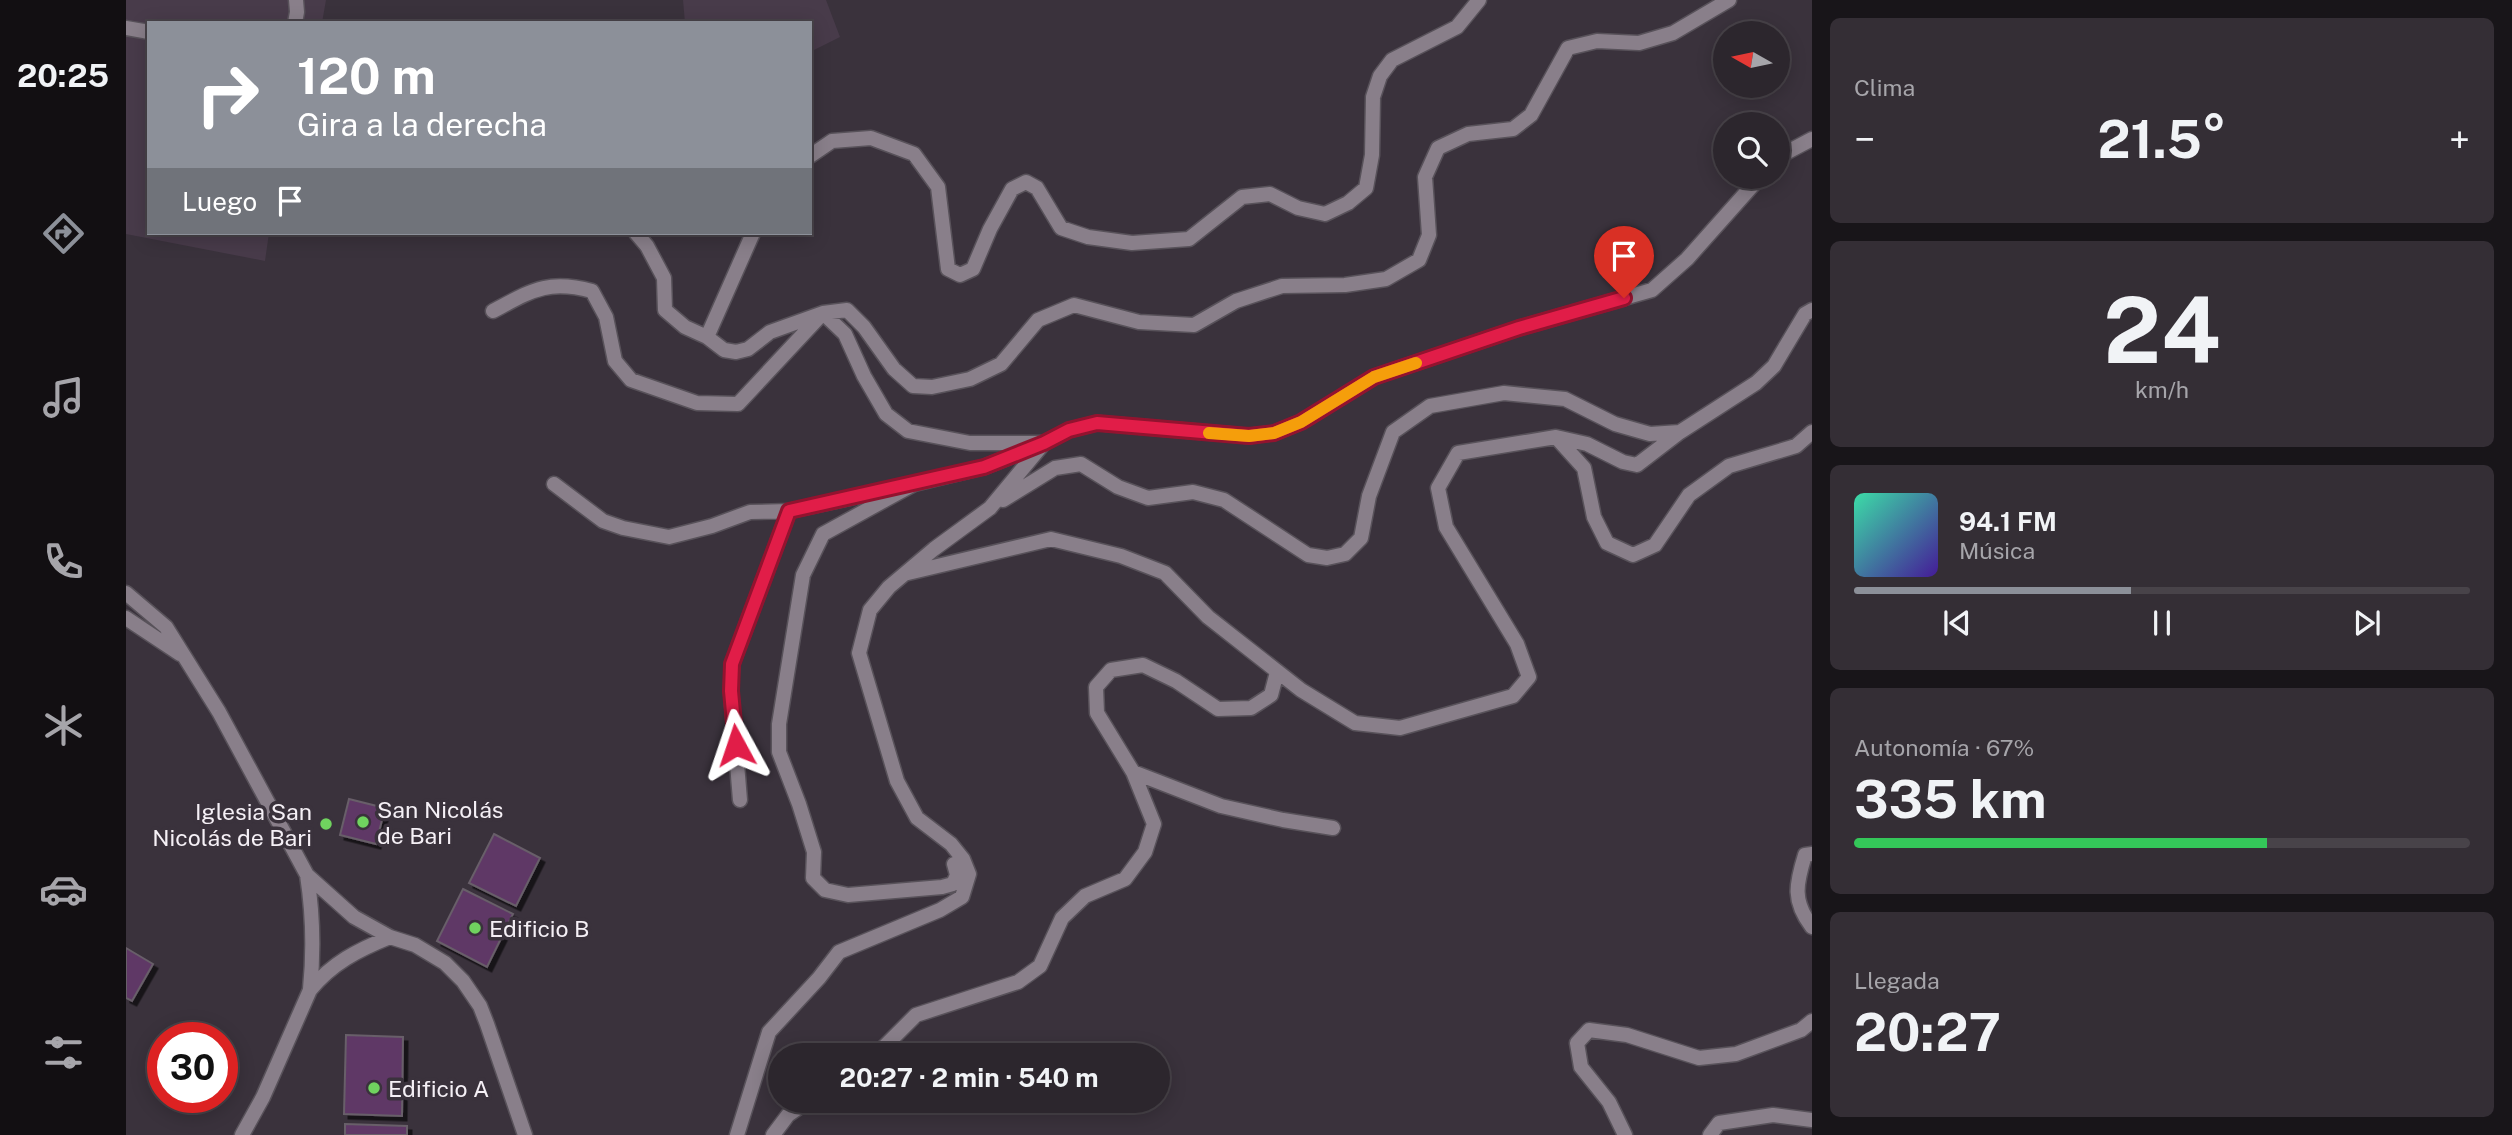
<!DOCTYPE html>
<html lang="es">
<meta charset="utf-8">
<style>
body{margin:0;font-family:"Public Sans",sans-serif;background:#342e35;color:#f1f3f6;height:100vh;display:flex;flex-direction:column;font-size:26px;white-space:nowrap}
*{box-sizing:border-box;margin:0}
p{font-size:23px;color:#a6a5aa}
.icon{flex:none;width:38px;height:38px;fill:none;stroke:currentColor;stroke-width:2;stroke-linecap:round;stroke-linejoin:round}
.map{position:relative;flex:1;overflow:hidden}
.sheet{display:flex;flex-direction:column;gap:18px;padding:18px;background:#181519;width:700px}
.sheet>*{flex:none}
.hud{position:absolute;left:21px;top:21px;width:665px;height:214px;border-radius:0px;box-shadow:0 4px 18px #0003,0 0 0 2px #484349;background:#8c9099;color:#fff;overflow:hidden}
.needle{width:46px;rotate:279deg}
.tools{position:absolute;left:1587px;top:21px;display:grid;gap:14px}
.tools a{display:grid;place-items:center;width:77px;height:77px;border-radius:50%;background:#2c262d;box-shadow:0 4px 18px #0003,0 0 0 2px #484349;font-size:35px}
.speed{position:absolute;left:21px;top:1022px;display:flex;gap:14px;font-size:35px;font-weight:700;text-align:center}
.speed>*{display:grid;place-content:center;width:91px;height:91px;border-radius:50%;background:#2c262d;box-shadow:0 4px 18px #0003,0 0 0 2px #484349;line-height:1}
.speed .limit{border:10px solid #d22;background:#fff;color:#111}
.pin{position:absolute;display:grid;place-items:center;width:60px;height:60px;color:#fff;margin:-72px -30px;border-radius:50% 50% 50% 0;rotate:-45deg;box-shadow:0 0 7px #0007}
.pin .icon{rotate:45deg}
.me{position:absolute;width:77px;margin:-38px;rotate:355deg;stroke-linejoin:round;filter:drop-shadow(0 0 5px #0008)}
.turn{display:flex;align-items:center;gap:24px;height:147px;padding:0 35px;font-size:32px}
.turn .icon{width:91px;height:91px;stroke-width:2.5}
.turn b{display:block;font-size:49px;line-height:60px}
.then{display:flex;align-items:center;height:66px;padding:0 35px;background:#0003;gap:14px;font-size:26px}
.big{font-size:52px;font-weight:700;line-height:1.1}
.sheet .card{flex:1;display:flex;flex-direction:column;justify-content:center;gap:10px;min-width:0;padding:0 24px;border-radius:10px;background:#342e35}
.sheet .dial{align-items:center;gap:0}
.dial b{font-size:91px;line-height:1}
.song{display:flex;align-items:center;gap:21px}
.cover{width:84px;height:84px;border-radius:10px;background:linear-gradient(135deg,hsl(160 70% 55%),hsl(260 70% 35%))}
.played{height:7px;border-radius:4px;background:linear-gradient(90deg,#8c9099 45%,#484349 45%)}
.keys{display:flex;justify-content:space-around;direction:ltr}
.heat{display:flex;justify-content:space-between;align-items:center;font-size:38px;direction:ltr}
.charge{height:10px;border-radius:5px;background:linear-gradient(90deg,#34c759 67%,#484349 0)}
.trip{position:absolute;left:642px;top:1043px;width:402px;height:70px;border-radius:35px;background:#2c262d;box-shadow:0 4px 18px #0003,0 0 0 2px #484349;font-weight:700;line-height:70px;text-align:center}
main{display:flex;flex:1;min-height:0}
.dock{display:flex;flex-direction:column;width:126px;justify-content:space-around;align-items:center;background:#120f12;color:#a6a5aa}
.dock .icon{width:49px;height:49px}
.dock .active{color:#8c9099}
.dock b{font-size:32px;color:#f1f3f6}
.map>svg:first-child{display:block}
</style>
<main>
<nav class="dock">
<b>20:25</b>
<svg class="icon active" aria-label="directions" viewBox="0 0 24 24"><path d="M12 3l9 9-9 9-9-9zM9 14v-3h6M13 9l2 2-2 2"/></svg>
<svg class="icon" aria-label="music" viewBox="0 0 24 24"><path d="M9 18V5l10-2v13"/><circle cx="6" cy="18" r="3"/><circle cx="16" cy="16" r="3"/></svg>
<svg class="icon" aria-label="phone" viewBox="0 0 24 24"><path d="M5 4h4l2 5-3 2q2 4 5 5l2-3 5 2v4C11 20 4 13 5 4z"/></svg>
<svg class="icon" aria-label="climate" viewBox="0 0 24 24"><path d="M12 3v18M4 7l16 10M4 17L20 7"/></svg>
<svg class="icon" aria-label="car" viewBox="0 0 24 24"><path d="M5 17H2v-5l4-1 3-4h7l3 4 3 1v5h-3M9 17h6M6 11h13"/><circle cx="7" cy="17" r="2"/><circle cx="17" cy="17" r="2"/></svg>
<svg class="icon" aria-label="filters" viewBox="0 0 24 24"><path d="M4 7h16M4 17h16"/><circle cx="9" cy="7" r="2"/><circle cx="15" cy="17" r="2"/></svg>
</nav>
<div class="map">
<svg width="1686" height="1135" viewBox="0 0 1686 1135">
<defs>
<filter id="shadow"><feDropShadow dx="4.5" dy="4.5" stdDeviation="0" flood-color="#0009"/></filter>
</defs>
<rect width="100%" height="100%" fill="#3a323c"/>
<path fill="#483b4a" d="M0,0H200L196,23H23V233H143L139,261L0,234Z
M557,0H700L714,37L684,52V23H559Z"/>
<path fill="#5f3966" stroke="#685e69" stroke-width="2" filter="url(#shadow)" d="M223,799L259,808L250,844L214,835Z
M368,834L414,858L390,906L343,883Z
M337,889L387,914L361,967L311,941Z
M0,948L27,964L6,1001L0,998Z
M220,1035L277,1037L276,1116L218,1114Z
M219,1124L281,1126V1135H219Z"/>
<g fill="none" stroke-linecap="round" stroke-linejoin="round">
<defs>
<path id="minor" d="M169,23L171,12L170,0
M0,28L23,32
M684,156L706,141L745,138L788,154L812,187L822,269L834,275L847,269L864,229L886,189L900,182L911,188L935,228L962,237L1006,243L1063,239L1116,197L1144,194L1172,208L1199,214L1222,203L1240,188L1246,155L1247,97L1254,76L1266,60L1331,27L1353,0
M1652,157L1686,139
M510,233L521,246L538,278L539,310L559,327L581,337L598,350L610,352L622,349L644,332L697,313L719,334L738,376L760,414L782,431L844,443H918
M367,311C405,291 421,279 466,291L480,317L489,361L505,380L571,403L612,404L697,313L721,310L738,327L768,369L787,386L806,387L844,379L875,364L912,320L948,305L1013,322L1068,325L1110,301L1156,286L1219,285L1260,279L1293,260L1303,235L1299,177L1312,148L1342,134L1387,129L1405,115L1442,48L1471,41L1513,43L1547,33L1603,0
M581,337L627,233
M1430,437L1461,444L1497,462L1511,465L1554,432L1630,383L1648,366L1679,314L1686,310
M428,484L477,521L497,528L543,537L586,526L624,512L663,511L788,484L858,467L911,446
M788,484L697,534L677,575L653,724V752L673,804L688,852L687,878L699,890L722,895L816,887L827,884L831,875L828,864
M877,500L929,468L955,464L992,487L1022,498L1067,492L1098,500L1182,555L1201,558L1219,554L1235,538L1243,496L1267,432L1304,406L1378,393L1439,399L1489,424L1524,434L1554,432
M782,573L925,539L995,556L1039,573L1082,617L1175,690L1229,723L1274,728L1387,696L1403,677L1391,644L1320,527L1312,488L1332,453L1430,437L1458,468L1468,517L1481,543L1507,555L1529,545L1563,495L1603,466L1670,446L1686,432
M0,593L40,627L93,712L181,875L228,917L264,937L289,945L319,963L337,981L354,1006L361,1024L399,1135
M0,618L54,654
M1007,772L1095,806L1157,820L1207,828
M614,800L605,691L606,664L663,511
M1686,854L1679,855C1670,884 1666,901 1686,927
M181,875C187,914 188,950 184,989
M745,1055L758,1047L790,1015L892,982L914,966L936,918L959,896L999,879L1019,852L1028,824L1007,772L971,713L970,687L985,670L1017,665L1050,681L1092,709L1125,708L1145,695L1151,672
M116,1135L137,1097L184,990C206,963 232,950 264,937
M611,1135L643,1032L693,978L713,952L814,910L836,897L843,874L837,859L825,844L791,818L771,781L733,653L744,610L763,587L808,549L864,508L918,443L943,430L971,423L1123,436L1148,433L1175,422L1248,377L1393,328L1526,290L1561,259L1634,177
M647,1135L662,1115L682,1101
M1499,1135L1483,1102L1455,1067L1451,1043L1463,1030L1501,1035L1573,1058L1610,1054L1675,1030L1686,1021
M1584,1135L1593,1123L1647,1115L1686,1120"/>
</defs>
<use href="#minor" stroke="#58525a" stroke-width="17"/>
<use href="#minor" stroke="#897f8a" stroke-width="14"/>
</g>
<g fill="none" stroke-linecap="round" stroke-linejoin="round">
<defs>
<path id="route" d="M610,745L605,691L606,664L663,511L858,467L918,443L943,430L971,423L1123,436L1148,433L1175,422L1248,377L1393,328L1498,298"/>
</defs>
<use href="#route" stroke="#92132f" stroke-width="18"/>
<use href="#route" stroke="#e11d48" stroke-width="12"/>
<path stroke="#f59e0b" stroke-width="12" d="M1083,433L1123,436L1148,433L1175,422L1248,377L1290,363"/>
</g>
<g fill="#70d35f" stroke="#3a323c" stroke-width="2.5">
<circle cx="237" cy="822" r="7"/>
<circle cx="200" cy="824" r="7"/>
<circle cx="349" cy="928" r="7"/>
<circle cx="248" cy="1088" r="7"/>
</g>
<g text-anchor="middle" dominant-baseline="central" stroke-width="7" stroke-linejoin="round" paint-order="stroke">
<g font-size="23" fill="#f5f0f6" stroke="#3a323c" text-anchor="start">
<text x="251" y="809">San Nicolás<tspan x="251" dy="26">de Bari</tspan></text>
<text x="186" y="811" text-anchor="end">Iglesia San<tspan x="186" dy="26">Nicolás de Bari</tspan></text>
<text x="363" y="928">Edificio B</text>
<text x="262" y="1088">Edificio A</text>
</g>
</g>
</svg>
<div class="tools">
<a><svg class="needle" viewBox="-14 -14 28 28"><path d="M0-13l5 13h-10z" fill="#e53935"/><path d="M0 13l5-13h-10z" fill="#a6a5aa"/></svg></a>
<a><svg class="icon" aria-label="search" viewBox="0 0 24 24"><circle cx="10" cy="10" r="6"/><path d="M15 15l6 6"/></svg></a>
</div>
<div class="speed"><div class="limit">30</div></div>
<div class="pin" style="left:1498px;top:298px;background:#d93025"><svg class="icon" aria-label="arrive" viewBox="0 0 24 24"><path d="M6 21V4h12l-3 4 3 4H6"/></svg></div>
<svg class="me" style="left:610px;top:745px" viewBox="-20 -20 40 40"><path d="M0-17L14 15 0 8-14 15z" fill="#e11d48" stroke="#fff" stroke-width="4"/></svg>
<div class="trip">20:27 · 2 min · 540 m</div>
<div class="hud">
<div class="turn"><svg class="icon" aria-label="right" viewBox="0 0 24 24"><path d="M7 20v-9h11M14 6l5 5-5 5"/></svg><div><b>120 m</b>Gira a la derecha</div></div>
<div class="then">Luego<svg class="icon" aria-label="arrive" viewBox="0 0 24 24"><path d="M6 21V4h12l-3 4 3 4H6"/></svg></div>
</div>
</div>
<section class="sheet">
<div class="card"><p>Clima</p>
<div class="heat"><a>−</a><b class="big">21.5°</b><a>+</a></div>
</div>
<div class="card dial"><b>24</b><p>km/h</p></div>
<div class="card">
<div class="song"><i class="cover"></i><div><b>94.1 FM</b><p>Música</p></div></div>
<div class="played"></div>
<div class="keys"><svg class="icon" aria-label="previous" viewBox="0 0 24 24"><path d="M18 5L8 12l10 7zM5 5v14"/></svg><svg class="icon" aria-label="pause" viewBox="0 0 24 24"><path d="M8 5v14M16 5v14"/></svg><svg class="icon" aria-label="next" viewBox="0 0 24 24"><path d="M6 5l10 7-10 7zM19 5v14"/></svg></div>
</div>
<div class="card"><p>Autonomía · 67%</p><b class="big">335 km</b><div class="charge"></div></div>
<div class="card"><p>Llegada</p><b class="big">20:27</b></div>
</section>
</main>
